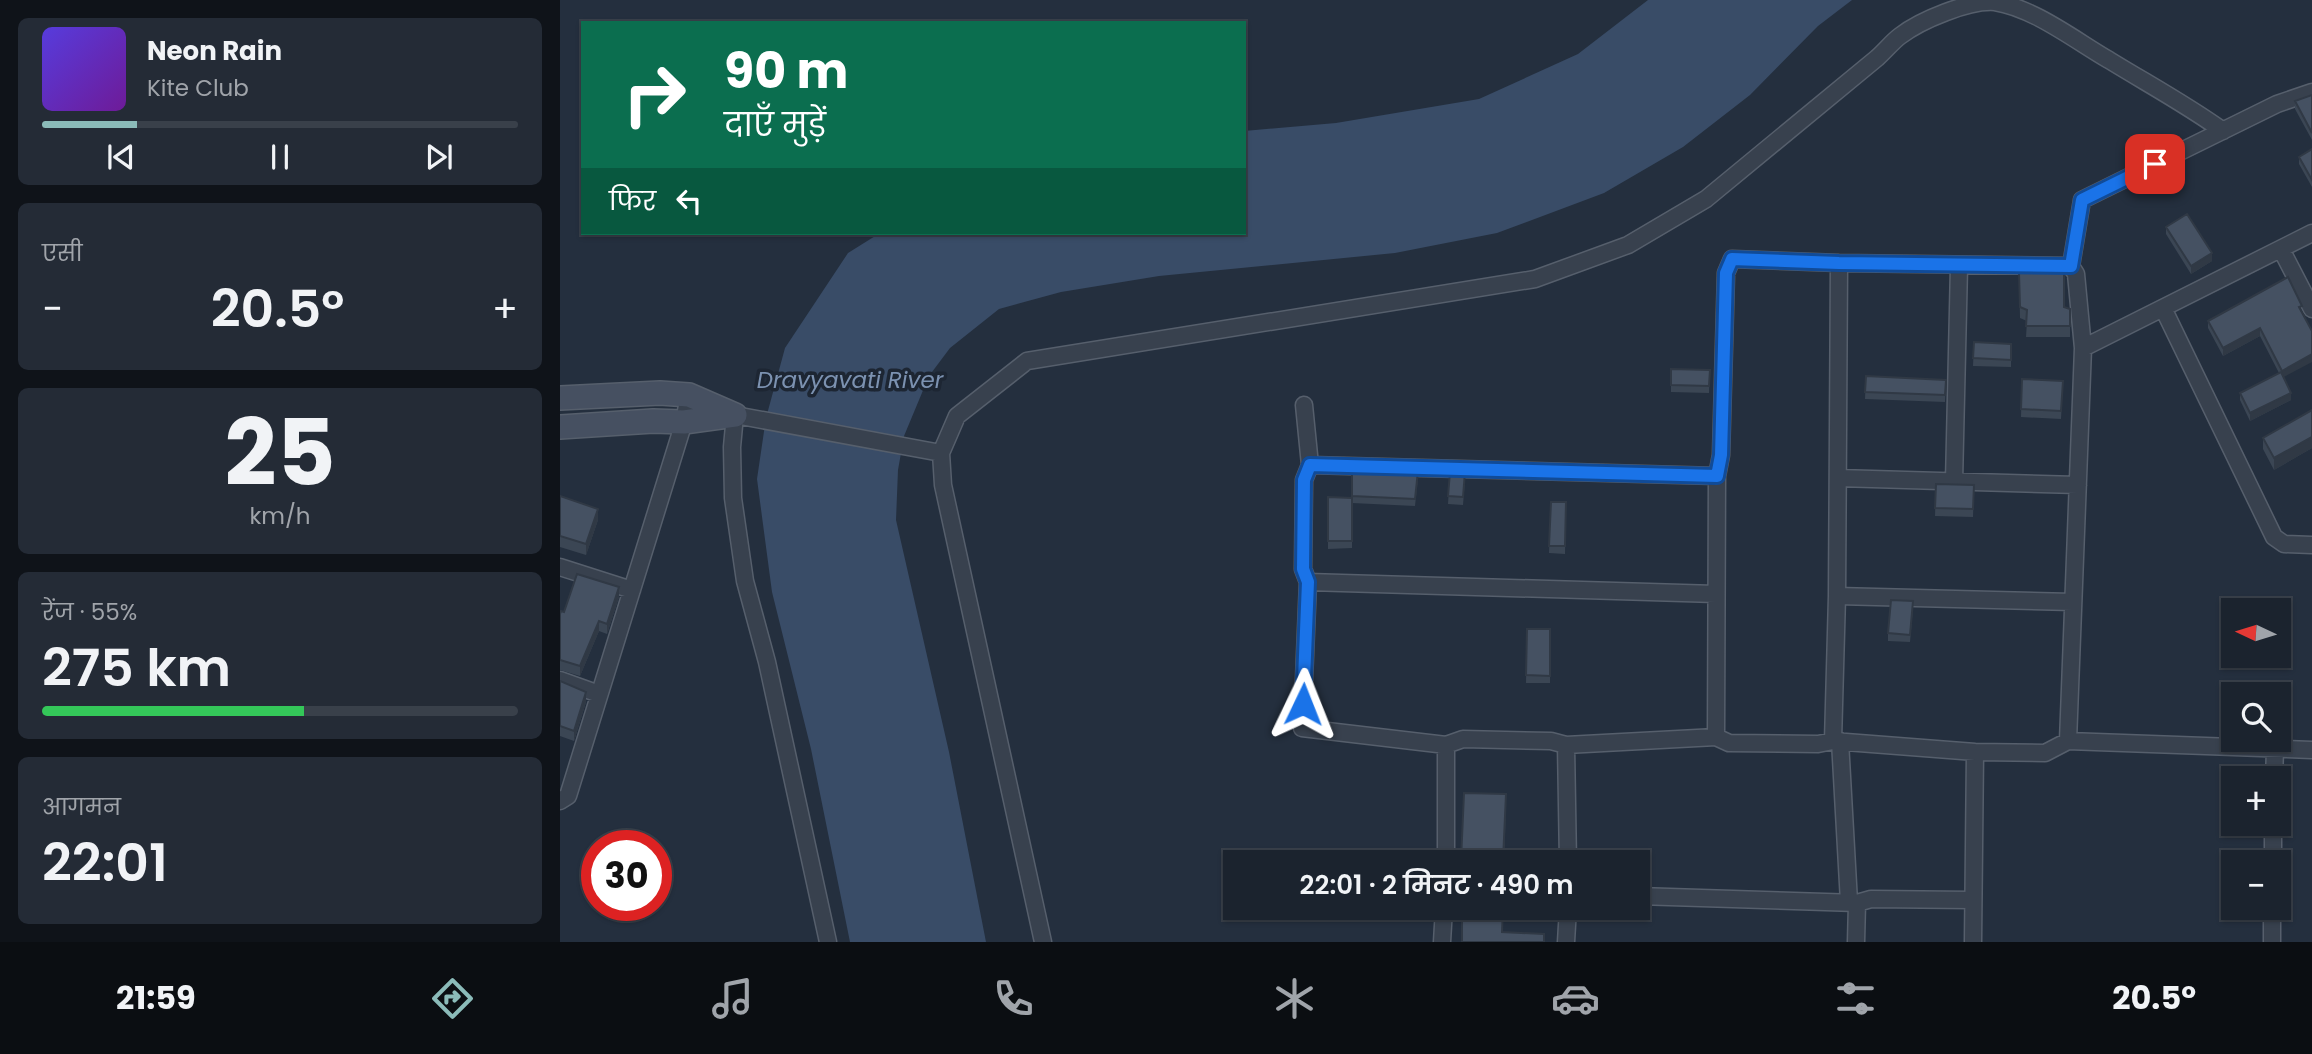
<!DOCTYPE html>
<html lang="hi">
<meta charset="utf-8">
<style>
body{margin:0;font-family:Poppins,"Noto Sans Devanagari",sans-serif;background:#242b36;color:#f1f3f6;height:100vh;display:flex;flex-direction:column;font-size:26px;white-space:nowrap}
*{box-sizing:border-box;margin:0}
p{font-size:23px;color:#a0a4aa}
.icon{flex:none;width:38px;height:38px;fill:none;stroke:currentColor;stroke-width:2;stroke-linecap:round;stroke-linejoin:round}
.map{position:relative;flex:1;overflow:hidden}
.details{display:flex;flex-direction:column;gap:18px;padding:18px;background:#0f1319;width:560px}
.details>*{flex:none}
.guide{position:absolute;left:21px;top:21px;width:665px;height:214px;border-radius:0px;box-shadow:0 2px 5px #0004,0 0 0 2px #39404a;background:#0b6e4f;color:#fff;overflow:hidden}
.needle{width:46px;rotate:274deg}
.tools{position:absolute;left:1661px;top:598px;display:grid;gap:14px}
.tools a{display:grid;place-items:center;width:70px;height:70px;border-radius:0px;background:#1b232e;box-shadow:0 2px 5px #0004,0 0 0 2px #39404a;font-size:35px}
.speed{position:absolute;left:21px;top:830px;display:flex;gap:14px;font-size:35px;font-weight:700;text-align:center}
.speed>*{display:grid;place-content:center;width:91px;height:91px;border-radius:50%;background:#1b232e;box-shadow:0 2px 5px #0004,0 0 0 2px #39404a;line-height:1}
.speed .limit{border:10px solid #d22;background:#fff;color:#111}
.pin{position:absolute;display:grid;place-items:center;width:60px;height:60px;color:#fff;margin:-30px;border-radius:14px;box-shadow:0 4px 10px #0006}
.me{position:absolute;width:77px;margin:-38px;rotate:2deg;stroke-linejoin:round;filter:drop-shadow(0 0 5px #0008)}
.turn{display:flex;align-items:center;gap:24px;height:147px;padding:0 28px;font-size:32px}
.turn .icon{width:91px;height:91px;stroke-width:2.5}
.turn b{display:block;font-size:49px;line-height:60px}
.then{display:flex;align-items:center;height:66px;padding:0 28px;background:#0003;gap:14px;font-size:26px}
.big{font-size:52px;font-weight:600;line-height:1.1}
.details .tile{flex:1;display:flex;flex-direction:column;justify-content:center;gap:10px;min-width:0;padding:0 24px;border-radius:10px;background:#242b36}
.details .dial{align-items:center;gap:0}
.dial b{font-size:91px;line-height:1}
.song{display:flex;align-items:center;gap:21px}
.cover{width:84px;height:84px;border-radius:10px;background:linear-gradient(135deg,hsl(250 70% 55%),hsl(280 70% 35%))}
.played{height:7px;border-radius:4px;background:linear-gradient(90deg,#8bbbb9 20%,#39404a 20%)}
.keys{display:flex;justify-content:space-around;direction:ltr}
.heat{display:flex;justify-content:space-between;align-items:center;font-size:38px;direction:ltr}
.charge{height:10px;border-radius:5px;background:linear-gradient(90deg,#34c759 55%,#39404a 0)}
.trip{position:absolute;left:663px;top:850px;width:427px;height:70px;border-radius:0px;background:#1b232e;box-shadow:0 2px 5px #0004,0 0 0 2px #39404a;font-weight:600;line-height:70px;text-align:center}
.menu{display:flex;height:112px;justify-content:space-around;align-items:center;background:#0b0e12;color:#a0a4aa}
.menu .icon{width:49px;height:49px}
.menu .on{color:#8bbbb9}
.menu b{font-size:32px;color:#f1f3f6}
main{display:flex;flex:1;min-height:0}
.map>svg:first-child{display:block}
</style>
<main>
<section class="details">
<div class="tile">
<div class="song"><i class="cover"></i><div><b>Neon Rain</b><p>Kite Club</p></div></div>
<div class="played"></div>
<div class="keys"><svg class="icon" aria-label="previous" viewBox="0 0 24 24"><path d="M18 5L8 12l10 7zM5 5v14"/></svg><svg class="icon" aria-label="pause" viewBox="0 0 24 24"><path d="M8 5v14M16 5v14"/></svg><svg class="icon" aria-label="next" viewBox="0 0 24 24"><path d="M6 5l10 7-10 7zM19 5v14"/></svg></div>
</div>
<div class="tile"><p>एसी</p>
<div class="heat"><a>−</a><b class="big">20.5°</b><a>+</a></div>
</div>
<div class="tile dial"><b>25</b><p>km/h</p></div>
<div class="tile"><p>रेंज · 55%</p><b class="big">275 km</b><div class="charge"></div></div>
<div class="tile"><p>आगमन</p><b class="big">22:01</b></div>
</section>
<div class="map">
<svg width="1752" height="942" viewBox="0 0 1752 942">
<rect width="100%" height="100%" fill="#242f3e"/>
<path fill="#394c67" d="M1088,0H1292L1258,26L1190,95L1123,147L1044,193L937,233L835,253L599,276L501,292L439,309L390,348L369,376L344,436L338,470L336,520L389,752L426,942H290L251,749L212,592L197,479L206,418L225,348L288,253L320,233H684V131L776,123L919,99L1018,54Z"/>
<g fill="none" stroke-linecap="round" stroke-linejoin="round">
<defs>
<path id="street" d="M1721,249L1752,309
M1279,263L1277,596L1273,741L1415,752L1485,753L1508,741L1752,750
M1603,308L1714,537L1724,544L1752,545
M1523,348L1516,274L1511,266L1522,200L1717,104L1752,92
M744,405L750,465L744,480L743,569L748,582L742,728L886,745L903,739L991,741L1006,745L1156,737L1169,743L1258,744L1273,741
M750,465L1157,476
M1278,478L1518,485
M1394,482L1399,266
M0,567L72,590
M748,582L1156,594
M1277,596L1513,602
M0,680L39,694
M1156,737L1157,476L1161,455L1166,273L1172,259L1279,263L1511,266
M1280,741L1289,902
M1508,741L1523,348L1752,233
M1006,745L1008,863
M1714,779L1715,749
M0,801L8,796L124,422L129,395
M886,863V745
M1713,863V824
M1078,896L1297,903L1311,899L1412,900
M268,942L207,662L185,581L173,498L172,447L175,415L381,453
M483,942L383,485L381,453L397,416L467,361L975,279L1068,245L1146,199L1317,58C1325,51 1332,42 1340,36C1361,20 1409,0 1435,2C1474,8 1516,41 1549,60C1588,84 1627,105 1663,131
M882,942L884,908
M1006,942L1008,908
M1296,942L1297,903
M1413,942L1415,752
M1712,942V908"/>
<path id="secondary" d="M0,398L100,393L129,395L175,415
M0,427L93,421L124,422L175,415"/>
</defs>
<use href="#street" stroke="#565f6c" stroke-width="19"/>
<use href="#secondary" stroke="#565f6c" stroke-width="26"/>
<use href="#street" stroke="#38414e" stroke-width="16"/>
<use href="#secondary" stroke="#465061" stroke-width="23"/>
</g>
<path fill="#3b4654" d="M1752,95V140L1735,109V101Z
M1752,149V187L1739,164V157Z
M1606,227L1652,261L1631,274L1606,234Z
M1459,273L1504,307L1510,309V337H1466L1467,321L1460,318Z
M1728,277L1723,378L1731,400L1690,421L1680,400V393L1719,373L1700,336L1663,356L1648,328V321Z
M1414,342L1451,344V367L1413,366Z
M1111,369L1150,370L1149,393L1111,392Z
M1306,376L1386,380L1385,402L1305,399Z
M1462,379L1503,381L1501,419L1461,417Z
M1752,410V448L1714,470L1703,449V438Z
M792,469L858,478L855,506L792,503V548L768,549V497L792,498Z
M890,472L905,480L903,505L888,504Z
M1376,484L1414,485L1413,517L1375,516Z
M0,496L38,520L26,555L0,547Z
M991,502H1006L1005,554L989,553Z
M59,597L47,634L39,631L20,676L0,670V614L4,612Z
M1353,608L1350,642L1328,641V633Z
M967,629H990V683H966Z
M0,681L26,702L14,741L0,736Z
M904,793L946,806L944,863H901Z"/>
<path fill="#303945" d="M1652,253V261L1631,274V266Z
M1700,328V336L1663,356V348Z
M1752,354V362L1722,378V371Z
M1731,393V400L1690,421V413Z
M1752,437V448L1714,470V458Z
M38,509V520L26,555V544Z
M59,587V597L47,634V624Z
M39,621V631L20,676V666Z
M26,692V702L14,741V731Z"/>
<path fill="#455162" stroke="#303945" stroke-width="2" d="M1752,95V133L1735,101Z
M1752,149V180L1739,157Z
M1627,214L1652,253L1631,266L1606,227Z
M1459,273H1504V307L1510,309V326H1466L1467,310L1460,307Z
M1728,277L1742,306L1739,307L1752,331V354L1722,371L1700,328L1663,348L1648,321Z
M1414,342L1451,344V360L1413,358Z
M1111,369L1150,370L1149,386L1111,385Z
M1721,372L1731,393L1690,413L1680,393Z
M1306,376L1386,380L1385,395L1305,392Z
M1462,379L1503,381L1501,411L1461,409Z
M1752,410V437L1714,458L1703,438Z
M792,469L858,471L855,499L792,496Z
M890,472H905L903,497L888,496Z
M1376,484L1414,485L1413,509L1375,508Z
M0,496L38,509L26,544L0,536Z
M768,497L792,498V541H768Z
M991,502H1006L1005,546H989Z
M17,574L59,587L47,624L39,621L20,666L0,660V614L1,611L4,612Z
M1331,600L1353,601L1350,635L1328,633Z
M967,629H990V676L966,675Z
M0,681L26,692L14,731L0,726Z
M904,793L946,794L943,861L901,860Z
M902,908H943L942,932L984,934V942H902Z"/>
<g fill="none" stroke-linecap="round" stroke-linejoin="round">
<defs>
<path id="route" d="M743,704L748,582L743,569L744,480L750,465L1157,476L1161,455L1166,273L1172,259L1279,263L1511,266L1522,200L1595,164"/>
</defs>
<use href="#route" stroke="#114b97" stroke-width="18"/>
<use href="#route" stroke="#1a73e8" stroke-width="12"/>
</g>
<g text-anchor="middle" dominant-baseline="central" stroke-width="7" stroke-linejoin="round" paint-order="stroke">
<g font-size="23" font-style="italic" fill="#7c92b1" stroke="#1d2633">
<text x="290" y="380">Dravyavati River</text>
</g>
</g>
</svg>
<div class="tools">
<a><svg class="needle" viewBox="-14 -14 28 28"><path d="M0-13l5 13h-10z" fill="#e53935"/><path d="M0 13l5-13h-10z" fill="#a0a4aa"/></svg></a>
<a><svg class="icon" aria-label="search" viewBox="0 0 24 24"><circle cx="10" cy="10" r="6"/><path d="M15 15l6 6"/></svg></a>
<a>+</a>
<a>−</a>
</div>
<div class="speed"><div class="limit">30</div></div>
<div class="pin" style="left:1595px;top:164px;background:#d93025"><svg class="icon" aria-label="arrive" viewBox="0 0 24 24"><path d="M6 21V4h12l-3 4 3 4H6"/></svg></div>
<svg class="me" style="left:743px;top:704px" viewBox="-20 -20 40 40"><path d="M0-17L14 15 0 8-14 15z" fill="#1a73e8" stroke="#fff" stroke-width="4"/></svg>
<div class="trip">22:01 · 2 मिनट · 490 m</div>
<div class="guide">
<div class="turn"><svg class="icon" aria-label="right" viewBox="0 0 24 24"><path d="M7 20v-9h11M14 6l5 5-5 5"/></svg><div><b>90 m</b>दाएँ मुड़ें</div></div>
<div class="then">फिर<svg class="icon" aria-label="left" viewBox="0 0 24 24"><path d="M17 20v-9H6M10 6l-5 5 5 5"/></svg></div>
</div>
</div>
</main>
<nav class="menu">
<b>21:59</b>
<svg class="icon on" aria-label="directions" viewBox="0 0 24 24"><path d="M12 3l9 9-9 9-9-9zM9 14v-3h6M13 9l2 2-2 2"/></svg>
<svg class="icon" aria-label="music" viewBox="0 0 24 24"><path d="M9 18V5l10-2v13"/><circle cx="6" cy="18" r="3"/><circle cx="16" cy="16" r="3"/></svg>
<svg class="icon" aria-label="phone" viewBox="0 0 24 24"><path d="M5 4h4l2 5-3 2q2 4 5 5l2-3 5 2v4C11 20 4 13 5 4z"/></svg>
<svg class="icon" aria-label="climate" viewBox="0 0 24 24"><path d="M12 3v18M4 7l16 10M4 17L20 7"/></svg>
<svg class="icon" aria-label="car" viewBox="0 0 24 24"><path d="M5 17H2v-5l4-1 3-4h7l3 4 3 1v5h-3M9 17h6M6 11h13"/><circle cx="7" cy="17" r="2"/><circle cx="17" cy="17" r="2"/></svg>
<svg class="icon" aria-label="filters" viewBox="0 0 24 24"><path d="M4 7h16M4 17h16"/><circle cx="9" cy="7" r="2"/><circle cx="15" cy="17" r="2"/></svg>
<b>20.5°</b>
</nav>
